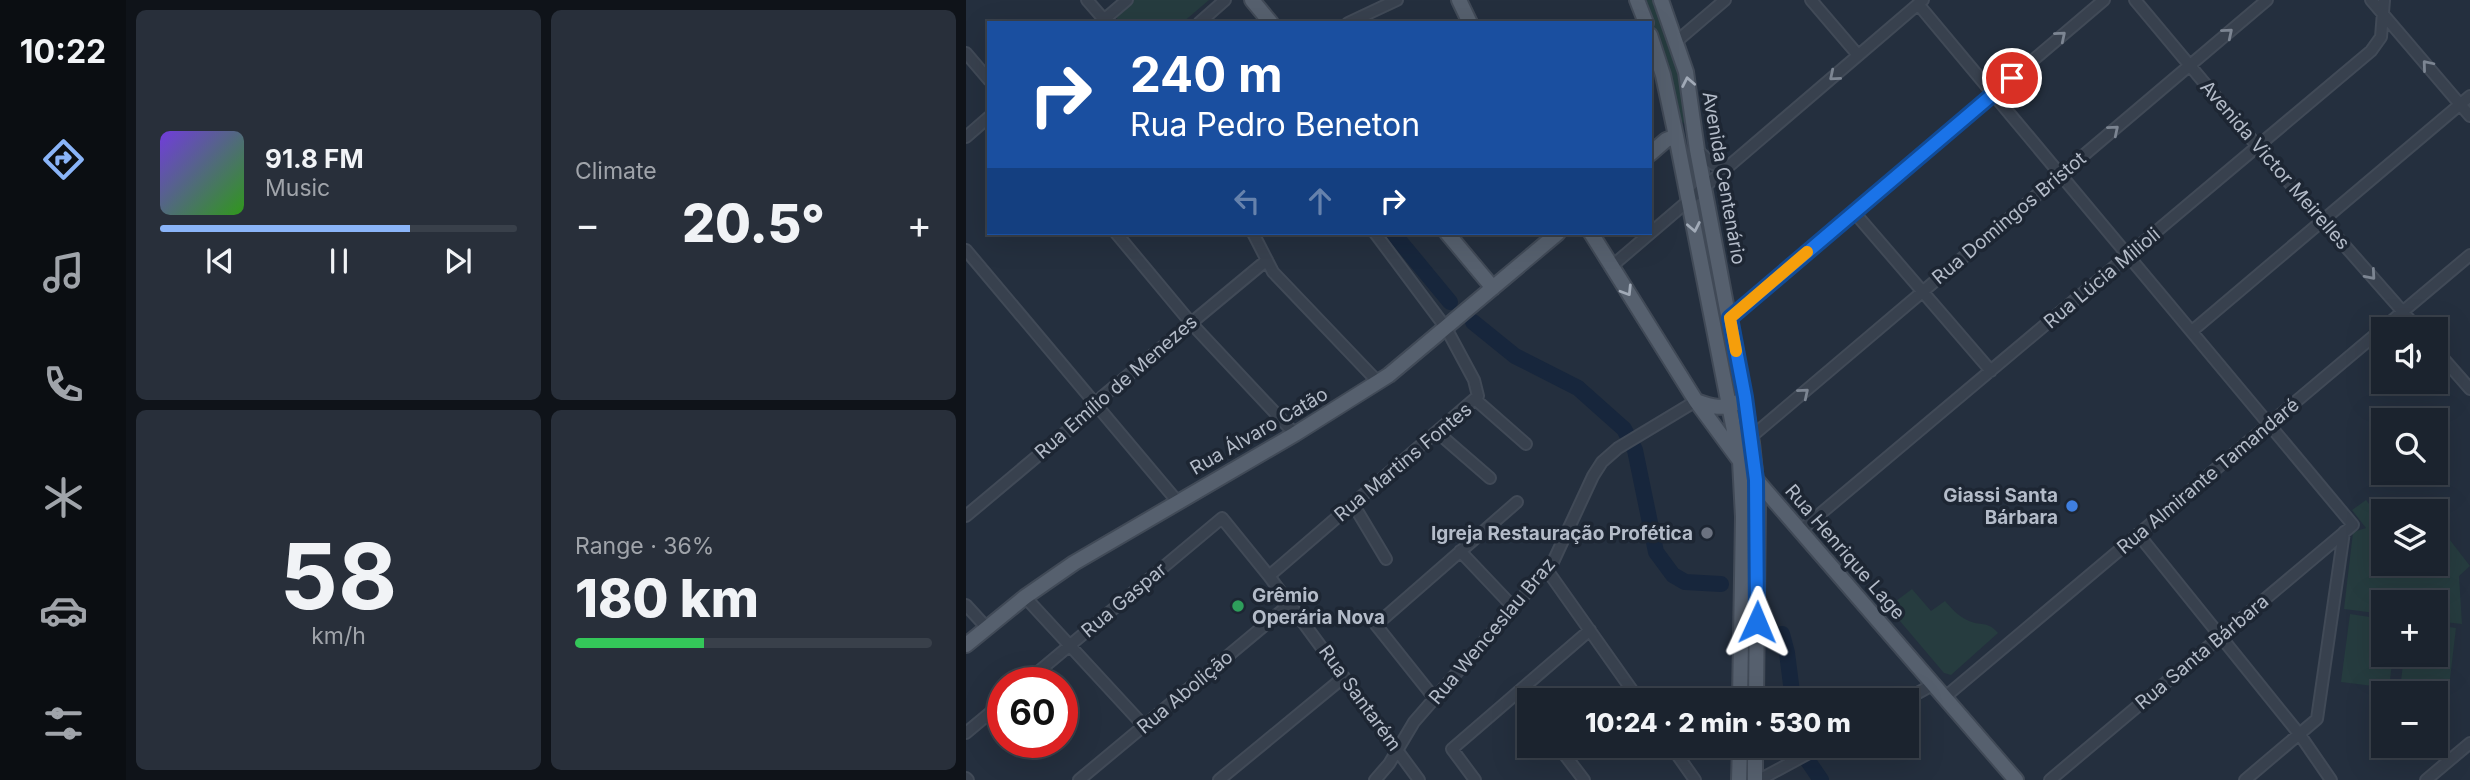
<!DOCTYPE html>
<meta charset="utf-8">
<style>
body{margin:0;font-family:Inter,sans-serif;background:#282f3a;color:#f1f3f6;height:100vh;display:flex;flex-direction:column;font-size:26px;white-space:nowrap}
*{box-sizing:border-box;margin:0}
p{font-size:23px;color:#a0a4aa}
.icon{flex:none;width:38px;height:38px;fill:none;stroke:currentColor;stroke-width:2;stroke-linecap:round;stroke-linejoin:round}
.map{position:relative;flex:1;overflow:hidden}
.drawer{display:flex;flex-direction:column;gap:10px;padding:10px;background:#0f1319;width:840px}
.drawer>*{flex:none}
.guide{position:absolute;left:21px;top:21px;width:665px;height:214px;border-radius:0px;box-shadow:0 7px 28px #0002,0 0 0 2px #39404a;background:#1a4fa0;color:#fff;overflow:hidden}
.buttons{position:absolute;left:1405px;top:317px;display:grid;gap:14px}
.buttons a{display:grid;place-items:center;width:77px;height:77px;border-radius:0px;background:#1b232e;box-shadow:0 7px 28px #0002,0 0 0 2px #39404a;font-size:35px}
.speed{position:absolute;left:21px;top:667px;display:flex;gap:14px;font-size:35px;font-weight:700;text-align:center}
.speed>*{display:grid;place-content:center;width:91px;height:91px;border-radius:50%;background:#1b232e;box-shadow:0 7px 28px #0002,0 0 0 2px #39404a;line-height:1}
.speed .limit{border:10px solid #d22;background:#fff;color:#111}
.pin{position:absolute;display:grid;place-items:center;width:60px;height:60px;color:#fff;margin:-30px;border:4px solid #fff;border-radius:50%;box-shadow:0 2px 7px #0007}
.me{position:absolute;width:77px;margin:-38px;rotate:1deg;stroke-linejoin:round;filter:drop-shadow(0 0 5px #0008)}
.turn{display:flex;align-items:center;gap:24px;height:147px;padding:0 28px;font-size:32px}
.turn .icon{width:91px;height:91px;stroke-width:2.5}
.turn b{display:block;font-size:49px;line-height:60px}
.lanes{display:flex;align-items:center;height:66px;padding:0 28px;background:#0003;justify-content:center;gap:35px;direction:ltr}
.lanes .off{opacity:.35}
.big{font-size:52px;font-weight:800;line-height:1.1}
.drawer .tile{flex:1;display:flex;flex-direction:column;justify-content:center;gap:10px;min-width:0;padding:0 24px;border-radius:10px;background:#282f3a}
.drawer .dial{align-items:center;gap:0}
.dial b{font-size:91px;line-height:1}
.song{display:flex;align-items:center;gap:21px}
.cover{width:84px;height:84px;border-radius:10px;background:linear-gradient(135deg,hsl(260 70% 55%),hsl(110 70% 35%))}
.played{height:7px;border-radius:4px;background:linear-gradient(90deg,#8ab4f8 70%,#39404a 70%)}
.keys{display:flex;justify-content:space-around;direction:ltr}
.heat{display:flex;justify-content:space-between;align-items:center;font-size:38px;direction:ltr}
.charge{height:10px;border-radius:5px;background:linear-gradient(90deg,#34c759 36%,#39404a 0)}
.drawer .tiles{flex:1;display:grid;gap:10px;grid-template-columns:repeat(2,1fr)}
.trip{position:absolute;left:551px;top:688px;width:402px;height:70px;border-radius:0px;background:#1b232e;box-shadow:0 7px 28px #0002,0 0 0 2px #39404a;font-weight:800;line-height:70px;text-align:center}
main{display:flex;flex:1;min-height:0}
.tab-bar{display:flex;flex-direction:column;width:126px;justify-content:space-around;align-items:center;background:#0b0e12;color:#a0a4aa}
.tab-bar .icon{width:49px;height:49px}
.tab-bar .current{color:#8ab4f8}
.tab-bar b{font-size:32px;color:#f1f3f6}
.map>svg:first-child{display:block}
</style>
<main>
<nav class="tab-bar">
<b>10:22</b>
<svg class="icon current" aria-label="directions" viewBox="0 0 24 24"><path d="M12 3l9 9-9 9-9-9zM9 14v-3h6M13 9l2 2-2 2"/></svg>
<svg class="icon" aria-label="music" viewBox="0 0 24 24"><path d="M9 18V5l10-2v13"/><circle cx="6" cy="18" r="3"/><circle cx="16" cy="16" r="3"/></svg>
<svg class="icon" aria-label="phone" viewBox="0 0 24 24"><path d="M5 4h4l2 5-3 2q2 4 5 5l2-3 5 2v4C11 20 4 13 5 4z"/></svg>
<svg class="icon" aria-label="climate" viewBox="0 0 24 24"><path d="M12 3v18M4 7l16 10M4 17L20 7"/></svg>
<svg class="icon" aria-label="car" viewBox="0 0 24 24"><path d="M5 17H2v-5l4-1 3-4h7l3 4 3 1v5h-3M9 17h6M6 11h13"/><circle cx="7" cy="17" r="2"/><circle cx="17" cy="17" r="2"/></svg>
<svg class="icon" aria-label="filters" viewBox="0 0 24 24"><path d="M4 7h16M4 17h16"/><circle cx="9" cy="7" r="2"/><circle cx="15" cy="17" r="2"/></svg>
</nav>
<section class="drawer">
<div class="tiles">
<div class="tile">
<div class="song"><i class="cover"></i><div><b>91.8 FM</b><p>Music</p></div></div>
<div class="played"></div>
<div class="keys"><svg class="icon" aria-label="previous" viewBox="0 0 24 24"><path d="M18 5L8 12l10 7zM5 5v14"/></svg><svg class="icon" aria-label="pause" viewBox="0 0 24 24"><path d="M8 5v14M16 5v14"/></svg><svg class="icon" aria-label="next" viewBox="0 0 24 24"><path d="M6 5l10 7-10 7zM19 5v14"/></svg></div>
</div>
<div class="tile"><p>Climate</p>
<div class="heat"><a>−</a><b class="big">20.5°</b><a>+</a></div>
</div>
<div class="tile dial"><b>58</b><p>km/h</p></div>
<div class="tile"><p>Range · 36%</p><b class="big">180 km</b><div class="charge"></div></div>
</div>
</section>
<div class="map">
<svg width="1504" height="780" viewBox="0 0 1504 780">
<rect width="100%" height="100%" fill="#242f3e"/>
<path fill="#263c3f" d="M168,0H243L216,23H155L149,16Z
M677,0H688L712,66L724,129L712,118L700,68Z
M718,150L729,155L774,387L764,397Z
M1400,500L1417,522L1418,564H1470V522L1504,566L1493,576L1496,624L1470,621V602H1418L1417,614L1378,609L1387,532L1400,528L1386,510Z
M946,589L965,611L979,601C985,608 992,616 1001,620C1015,627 1021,620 1032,633L985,675L978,673L922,607Z
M1384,614L1417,619L1418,654L1427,655L1423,688L1375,682Z
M1470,625L1490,628L1482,696L1434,690L1438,655L1470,654Z"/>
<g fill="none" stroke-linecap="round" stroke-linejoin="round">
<path stroke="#17263c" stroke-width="16" d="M427,233L484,302
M507,322L549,356L612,388L658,429L669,450L690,552L707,575L719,582L755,584
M816,634L821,653L827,700
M840,758L855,780"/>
<defs>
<path id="minor" d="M121,0L141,23
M845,0L892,55
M1169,0L1292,147L1452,329
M1405,0L1504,116
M952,4L1387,525L1084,780
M134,23L161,0
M233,23L259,0
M382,23L431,0
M711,41L759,0
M0,53L23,80
M0,137L23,117
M731,150L747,164L762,166
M888,212L1025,371
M150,233L225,323L329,434
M287,233L307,272L412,382
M0,250L211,501
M646,266L957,0
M763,318L1138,0
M1226,331L1504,96
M1470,350L1504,389
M510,400L560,444
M471,432L524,478
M785,437L1301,0
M387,504L420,559
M0,516L131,406L136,397L301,260
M835,530L1405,51L1415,37L1418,0
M1172,534L1334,735L1365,780
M494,551L548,608
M581,570L673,700
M303,576L512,396L508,380L480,328L409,233
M59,597L178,726
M0,605L21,628
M60,682L256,518L303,576L453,780
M552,692L564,707
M979,697L1504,255
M469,699L410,625L551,502
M939,700L968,684
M0,733L37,702
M592,746L618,780
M705,746L729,780
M0,778L2,780
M113,780L324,604
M253,780L378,677
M409,780L423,764L448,722L587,562L627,476L636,462L652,448L730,401
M509,780L486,749L624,630
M793,780L856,746
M1279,780L1351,719L1378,532
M1460,780L1504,743"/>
<path id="major" d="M286,0L305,23
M493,0L504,23
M671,0L680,23
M695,0L720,72L731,150L786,443L792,501L790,700
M684,35L697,75L710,136L774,461L777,517L774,700
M684,154L700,140L710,136
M481,233L527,288
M625,233L730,401L774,461L1050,780
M730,401C746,407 757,410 772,402
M0,645L59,597L108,563L329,434L423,375L592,233
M773,780L774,746
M789,780V746"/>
</defs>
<use href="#minor" stroke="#414a57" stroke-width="14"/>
<use href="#major" stroke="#414a57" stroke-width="18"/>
<use href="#minor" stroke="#38414e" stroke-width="10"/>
<use href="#major" stroke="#56606e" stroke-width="14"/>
</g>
<defs><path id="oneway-chevron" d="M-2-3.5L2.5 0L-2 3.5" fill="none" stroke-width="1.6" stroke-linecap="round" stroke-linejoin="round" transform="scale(1.75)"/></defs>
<g stroke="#7c8592">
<use href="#oneway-chevron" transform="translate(1262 33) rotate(-40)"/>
<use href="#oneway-chevron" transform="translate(1095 36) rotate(-40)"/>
<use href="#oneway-chevron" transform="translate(1461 65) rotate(-130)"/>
<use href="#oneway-chevron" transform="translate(868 76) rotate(140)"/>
<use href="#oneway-chevron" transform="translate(1148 130) rotate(-40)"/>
<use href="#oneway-chevron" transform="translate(1405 275) rotate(49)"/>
<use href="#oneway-chevron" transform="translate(838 393) rotate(-40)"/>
</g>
<g stroke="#a1aab7">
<use href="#oneway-chevron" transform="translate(722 82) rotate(-101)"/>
<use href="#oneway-chevron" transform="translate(728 227) rotate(79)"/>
<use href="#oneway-chevron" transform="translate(661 291) rotate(58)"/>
</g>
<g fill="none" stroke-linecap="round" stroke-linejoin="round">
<defs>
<path id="route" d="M791,622L790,480L779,397L764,318L1046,78"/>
</defs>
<use href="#route" stroke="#114b97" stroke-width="18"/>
<use href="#route" stroke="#1a73e8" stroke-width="12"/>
<path stroke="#f59e0b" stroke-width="12" d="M770,351L764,318L841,252"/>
</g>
<circle fill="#3f7fe0" stroke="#1d2633" stroke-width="2.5" cx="1106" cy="506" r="7"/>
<circle fill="#6b7280" stroke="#1d2633" stroke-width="2.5" cx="741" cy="533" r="7"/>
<circle fill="#2e9e5b" stroke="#1d2633" stroke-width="2.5" cx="272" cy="606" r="7"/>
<g text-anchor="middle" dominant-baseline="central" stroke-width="7" stroke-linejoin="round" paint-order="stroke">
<g font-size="19" fill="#b4bcc9" stroke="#1d2633">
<text transform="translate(1309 165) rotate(49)">Avenida Victor Meirelles</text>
<text transform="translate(758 178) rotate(80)">Avenida Centenário</text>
<text transform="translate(1043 218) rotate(-40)">Rua Domingos Bristot</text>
<text transform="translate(1136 278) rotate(-40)">Rua Lúcia Milioli</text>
<text transform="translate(150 387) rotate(-41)">Rua Emílio de Menezes</text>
<text transform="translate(293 431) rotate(-30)">Rua Álvaro Catão</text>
<text transform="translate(437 462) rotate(-40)">Rua Martins Fontes</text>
<text transform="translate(1242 476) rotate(-40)">Rua Almirante Tamandaré</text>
<text transform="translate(879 552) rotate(49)">Rua Henrique Lage</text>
<text transform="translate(158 600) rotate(-40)">Rua Gaspar</text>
<text transform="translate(526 631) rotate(-50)">Rua Wenceslau Braz</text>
<text transform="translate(1236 652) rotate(-40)">Rua Santa Bárbara</text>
<text transform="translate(219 692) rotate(-40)">Rua Abolição</text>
<text transform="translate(394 698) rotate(54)">Rua Santarém</text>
</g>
<g font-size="19" font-weight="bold" fill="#b4bcc9" stroke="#1d2633" text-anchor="end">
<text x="1092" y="495">Giassi Santa<tspan x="1092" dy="22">Bárbara</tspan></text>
<text x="727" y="533">Igreja Restauração Profética</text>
<text x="286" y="595" text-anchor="start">Grêmio<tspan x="286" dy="22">Operária Nova</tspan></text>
</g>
</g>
</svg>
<div class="buttons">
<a><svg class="icon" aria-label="sound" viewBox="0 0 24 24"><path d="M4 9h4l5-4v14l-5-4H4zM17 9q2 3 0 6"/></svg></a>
<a><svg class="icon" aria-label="search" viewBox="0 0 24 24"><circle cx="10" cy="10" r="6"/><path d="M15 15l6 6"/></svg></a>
<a><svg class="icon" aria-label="layers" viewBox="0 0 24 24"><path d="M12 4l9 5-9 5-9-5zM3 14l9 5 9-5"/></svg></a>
<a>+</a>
<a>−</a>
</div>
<div class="speed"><div class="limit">60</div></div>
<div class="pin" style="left:1046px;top:78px;background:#d93025"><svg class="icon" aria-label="arrive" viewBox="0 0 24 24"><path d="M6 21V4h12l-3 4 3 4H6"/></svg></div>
<svg class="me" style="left:791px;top:622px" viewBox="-20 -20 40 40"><path d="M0-17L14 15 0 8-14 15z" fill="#1a73e8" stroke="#fff" stroke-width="4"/></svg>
<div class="trip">10:24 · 2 min · 530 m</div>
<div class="guide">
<div class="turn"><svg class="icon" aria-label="right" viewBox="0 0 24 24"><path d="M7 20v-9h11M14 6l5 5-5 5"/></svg><div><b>240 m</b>Rua Pedro Beneton</div></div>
<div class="lanes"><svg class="icon off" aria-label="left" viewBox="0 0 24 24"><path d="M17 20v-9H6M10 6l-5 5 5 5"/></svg><svg class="icon off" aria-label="ahead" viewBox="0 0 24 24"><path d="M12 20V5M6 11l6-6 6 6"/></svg><svg class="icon" aria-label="right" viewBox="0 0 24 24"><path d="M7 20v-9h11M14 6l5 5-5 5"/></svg></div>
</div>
</div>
</main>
